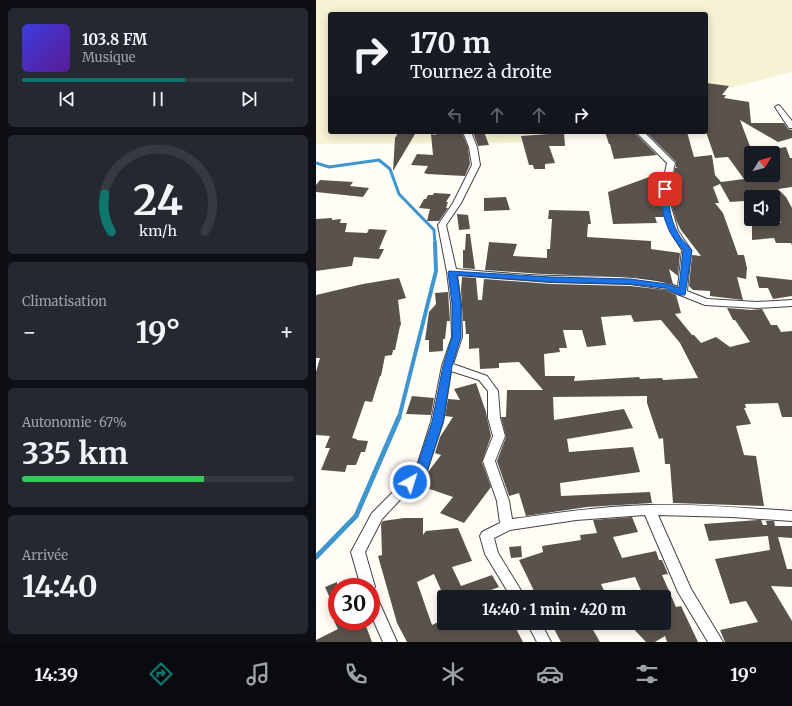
<!DOCTYPE html>
<html lang="fr">
<meta charset="utf-8">
<style>
body{margin:0;font-family:Merriweather,serif;background:#242831;color:#f1f3f6;height:100vh;display:flex;flex-direction:column;font-size:15px;white-space:nowrap}
*{box-sizing:border-box;margin:0}
p{font-size:13px;color:#9ea1a6}
.icon{flex:none;width:22px;height:22px;fill:none;stroke:currentColor;stroke-width:2;stroke-linecap:round;stroke-linejoin:round}
.map{position:relative;flex:1;overflow:hidden}
.details{display:flex;flex-direction:column;gap:8px;padding:8px;background:#0d0f14;width:316px}
.details>*{flex:none}
.top-card{position:absolute;left:12px;top:12px;width:380px;height:122px;border-radius:4px;box-shadow:0 2px 10px #0003;background:#171b24;color:#f1f3f6;overflow:hidden}
.needle{width:26px;rotate:53deg}
.buttons{position:absolute;left:428px;top:146px;display:grid;gap:8px}
.buttons a{display:grid;place-items:center;width:36px;height:36px;border-radius:4px;background:#171b24;box-shadow:0 2px 10px #0003;font-size:20px}
.speed{position:absolute;left:12px;top:578px;display:flex;gap:8px;font-size:20px;font-weight:700;text-align:center}
.speed>*{display:grid;place-content:center;width:52px;height:52px;border-radius:50%;background:#171b24;box-shadow:0 2px 10px #0003;line-height:1}
.speed .limit{border:6px solid #d22;background:#fff;color:#111}
.pin{position:absolute;display:grid;place-items:center;width:34px;height:34px;color:#fff;margin:-17px;border-radius:8px;box-shadow:0 2px 6px #0006}
.me{position:absolute;width:44px;margin:-22px;rotate:39deg;stroke-linejoin:round;filter:drop-shadow(0 0 3px #0008)}
.turn{display:flex;align-items:center;gap:14px;height:84px;padding:0 16px;font-size:18px}
.turn .icon{width:52px;height:52px;stroke-width:2.5}
.turn b{display:block;font-size:28px;line-height:34px}
.lanes{display:flex;align-items:center;height:38px;padding:0 16px;background:#0003;justify-content:center;gap:20px;direction:ltr}
.lanes .off{opacity:.35}
.big{font-size:30px;font-weight:700;line-height:1.1}
.details .widget{flex:1;display:flex;flex-direction:column;justify-content:center;gap:6px;min-width:0;padding:0 14px;border-radius:6px;background:#242831}
.details .dial{align-items:center;gap:0}
.dial svg{height:104px;overflow:visible;fill:none;stroke:#363941;stroke-width:7;stroke-linecap:round;text-anchor:middle}
.dial text{fill:#f1f3f6;stroke:none}
.song{display:flex;align-items:center;gap:12px}
.cover{width:48px;height:48px;border-radius:6px;background:linear-gradient(135deg,hsl(240 70% 55%),hsl(270 70% 35%))}
.played{height:4px;border-radius:2px;background:linear-gradient(90deg,#0f766e 60%,#363941 60%)}
.keys{display:flex;justify-content:space-around;direction:ltr}
.heat{display:flex;justify-content:space-between;align-items:center;font-size:22px;direction:ltr}
.charge{height:6px;border-radius:3px;background:linear-gradient(90deg,#34c759 67%,#363941 0)}
.trip{position:absolute;left:121px;top:590px;width:234px;height:40px;border-radius:4px;background:#171b24;box-shadow:0 2px 10px #0003;font-weight:700;line-height:40px;text-align:center}
.tab-bar{display:flex;height:64px;justify-content:space-around;align-items:center;background:#090b0e;color:#9ea1a6}
.tab-bar .icon{width:28px;height:28px}
.tab-bar .current{color:#0f766e}
.tab-bar b{font-size:18px;color:#f1f3f6}
main{display:flex;flex:1;min-height:0}
.map>svg:first-child{display:block}
</style>
<main>
<section class="details">
<div class="widget">
<div class="song"><i class="cover"></i><div><b>103.8 FM</b><p>Musique</p></div></div>
<div class="played"></div>
<div class="keys"><svg class="icon" aria-label="previous" viewBox="0 0 24 24"><path d="M18 5L8 12l10 7zM5 5v14"/></svg><svg class="icon" aria-label="pause" viewBox="0 0 24 24"><path d="M8 5v14M16 5v14"/></svg><svg class="icon" aria-label="next" viewBox="0 0 24 24"><path d="M6 5l10 7-10 7zM19 5v14"/></svg></div>
</div>
<div class="widget dial"><svg viewBox="0 0 100 80">
<path d="M14 69A42 42 0 1 1 86 69"/>
<path d="M14 69A42 42 0 0 1 9 40" stroke="#0f766e"/>
<text x="50" y="56" font-size="32" font-weight="700">24</text>
<text x="50" y="72" font-size="11">km/h</text>
</svg></div>
<div class="widget"><p>Climatisation</p>
<div class="heat"><a>−</a><b class="big">19°</b><a>+</a></div>
</div>
<div class="widget"><p>Autonomie · 67%</p><b class="big">335 km</b><div class="charge"></div></div>
<div class="widget"><p>Arrivée</p><b class="big">14:40</b></div>
</section>
<div class="map">
<svg width="476" height="642" viewBox="0 0 476 642">
<rect width="100%" height="100%" fill="#fffdf5"/>
<path fill="#f6f3d4" d="M0,0H476V72L390,94V14H14V132H243L202,143L0,144Z"/>
<g fill="none" stroke-linecap="round" stroke-linejoin="round">
<path stroke="#3f96cf" stroke-width="3" d="M0,163L13,167L63,160L74,169L83,194L118,230L119,244"/>
<path stroke="#3f96cf" stroke-width="4" d="M83,418L120,271L119,243"/>
<path stroke="#3f96cf" stroke-width="5" d="M0,557L40,516L83,417"/>
</g>
<path fill="#5a524d" fill-rule="evenodd" d="M390,83L413,86L406,95H410L408,98L433,102L435,123H468L472,129L476,130V138L462,142L424,120L435,149V178L457,175V149L470,147L474,158H476V187L462,189L470,197L476,208V245L475,243H460L458,238L436,240V220L465,223L457,207V197H435V210L428,201L414,202L404,184L397,187L403,203H399L407,213L422,255H428L431,268L430,279L421,277L427,300L394,296V291L377,290L373,286L376,255L385,256L365,230L360,220L354,200V191L359,168L362,167H360V162L330,132H371L378,157L396,155L399,175L405,182L428,179L412,157L399,158L390,132Z
M119,132L146,133L152,147L154,164L149,176L111,174L108,173L112,166L95,165L101,154L117,155L115,134L120,135Z
M157,132H168L173,145L162,146Z
M289,132H318L341,155L298,159L294,144H293Z
M82,133L99,134L77,171L79,138Z
M248,133L249,146H233L239,163L229,164V169H218L217,165H213L205,136Z
M347,172L344,191V200L348,217H339L341,223L297,224L292,192Z
M4,180L37,182L34,186L53,188L47,197L0,192V185Z
M118,193L135,194L130,202H132L130,208H132L123,221H111L114,209L103,208L108,199H110L112,195H117Z
M190,197L194,210L168,211V198Z
M233,210L273,211L275,224H272L271,237L335,241V249L364,253L362,276L353,269L357,284L318,277L226,274L169,270L173,242L201,244L197,256L231,258V249H234L236,219H232Z
M141,214L152,215L154,229L143,230Z
M16,218V220L25,219L24,223H31L29,232L51,233L53,229L71,230L63,249H68L63,259L38,257L36,266L0,271V219Z
M150,234H154L159,269L147,268V250H149Z
M440,276L476,280V296L457,299L452,288H443Z
M146,277L160,278L162,300H166L168,279L235,284L314,286L349,290L360,295L365,313L359,314L376,335H378L385,343L400,337L414,347L434,342L419,320H417L411,308L435,310L446,309L455,325H461L465,332L476,331V417H466L462,403L429,404L430,408H428L435,424L420,426L428,455L440,456L448,506L357,503L354,464H349L347,438L343,439L331,403V396L237,397L238,420L308,409L317,428L251,439L253,452L317,447L324,472L244,483L245,496L334,492L336,503L271,507L210,516L203,493L193,496L192,493L181,461L190,437L185,417H190L191,390H227L203,362L183,363V368L164,369L163,348L153,349V334H150L149,321H147L145,290ZM315,315L318,322L345,320L364,343L382,378L347,380L346,378L324,379L323,377L258,381L259,376H229L228,354L244,352L243,348H251L247,330H266L271,347L290,345L285,317Z
M83,278L90,298L82,300L85,325L84,326L79,350H77L76,355L69,356L65,376H64L56,402L49,401L36,438L41,439L40,440L52,441L49,452H45L40,465H31L29,472L5,470L14,448H9L14,436L0,435V372L4,358H0V295L47,284Z
M132,292L134,321H131L129,339H127V351L113,352V340H109L113,312L120,304L119,293Z
M160,383L170,412L171,418L175,436L166,462L175,487L148,523L124,513L137,497L102,485L125,455L119,453L124,437L137,417L129,416L132,399L144,400L138,389Z
M96,396L118,398L115,415L90,414Z
M316,517L322,532L297,537L306,558L340,551L343,560H346L352,574L346,575L360,607L365,606L382,642H351L349,636L339,642H330L312,623H348V597H328L319,577L285,584L291,597H262L260,593L244,597H221L203,560L227,552L226,546L265,540L264,535L281,533L277,520Z
M88,518H107V535L110,531L142,528L156,561L136,567L145,586L176,575L183,587L172,591L175,597H128L118,574L101,582L116,625L128,619V623H197L207,642H91L81,623L62,556L66,555L65,524L67,521Z
M442,520H445L447,525H451L450,521H458L459,526H476V538L462,537L471,569H476V587L455,586L476,621V642H409L404,630L442,622L430,601L414,604L399,559L454,550L452,536L393,541L388,524Z
M205,546L206,557L195,558L193,547Z
M21,582V614L9,587Z
M18,621H48L56,642H0V640L22,629Z
M235,623H273L284,642H245Z"/>
<g fill="none" stroke-linecap="round" stroke-linejoin="round">
<defs>
<path id="street" d="M462,105L464,106L476,121V128H473L459,107Z
M147,132H155L161,147L164,165L145,203L130,225L140,269C173,272 205,275 238,276C273,277 330,274 362,287L366,250L354,231L345,200V191L351,163L320,132H328L359,163L353,191V200L362,231L375,250L371,291L391,299L441,302L476,300V306L441,308L389,305L349,289L314,284L235,282L141,275L145,304L146,337L137,364L171,376L182,391L184,418L189,436L179,461L193,501L196,519C242,513 287,506 333,505C380,504 429,508 476,511V521L416,517L342,515L375,589L407,642H392L362,592L329,515L260,520L194,530L178,538L182,553L209,597H195L169,554L164,536L166,532L184,523L181,501L167,461L177,436L172,418V391L163,380L135,371L127,422L111,471L66,519L49,552L59,587L55,592V587H45L35,552L56,513L100,469L115,422L126,366L136,337L135,304L131,272L122,225L137,203L156,165L153,147Z
M55,593L60,595L81,642H67L55,615Z
M211,623H225L235,642H221Z"/>
</defs>
<use href="#street" stroke="#444" stroke-width="2"/>
<use href="#street" fill="#fff" fill-rule="evenodd"/>
</g>
<path fill="#1a73e8" stroke="#114b97" d="M349,187L353,189C351,204 356,226 365,238C368,242 372,246 376,250L369,295H363L349,288L314,284L235,282L141,275L145,304V337L136,366L127,422L111,471L98,485H90L89,482L100,469L116,422L127,366L136,337V304L132,272L133,271L235,277L314,279L351,284L363,288L367,250C352,234 343,212 346,189Z"/>
</svg>
<div class="buttons">
<a><svg class="needle" viewBox="-14 -14 28 28"><path d="M0-13l5 13h-10z" fill="#e53935"/><path d="M0 13l5-13h-10z" fill="#9ea1a6"/></svg></a>
<a><svg class="icon" aria-label="sound" viewBox="0 0 24 24"><path d="M4 9h4l5-4v14l-5-4H4zM17 9q2 3 0 6"/></svg></a>
</div>
<div class="speed"><div class="limit">30</div></div>
<div class="pin" style="left:349px;top:189px;background:#d93025"><svg class="icon" aria-label="arrive" viewBox="0 0 24 24"><path d="M6 21V4h12l-3 4 3 4H6"/></svg></div>
<svg class="me" style="left:94px;top:482px" viewBox="-20 -20 40 40"><circle r="17" fill="#1a73e8" stroke="#fff" stroke-width="3"/><path d="M0-11L8 9 0 5-8 9z" fill="#fff"/></svg>
<div class="trip">14:40 · 1 min · 420 m</div>
<div class="top-card">
<div class="turn"><svg class="icon" aria-label="right" viewBox="0 0 24 24"><path d="M7 20v-9h11M14 6l5 5-5 5"/></svg><div><b>170 m</b>Tournez à droite</div></div>
<div class="lanes"><svg class="icon off" aria-label="left" viewBox="0 0 24 24"><path d="M17 20v-9H6M10 6l-5 5 5 5"/></svg><svg class="icon off" aria-label="ahead" viewBox="0 0 24 24"><path d="M12 20V5M6 11l6-6 6 6"/></svg><svg class="icon off" aria-label="ahead" viewBox="0 0 24 24"><path d="M12 20V5M6 11l6-6 6 6"/></svg><svg class="icon" aria-label="right" viewBox="0 0 24 24"><path d="M7 20v-9h11M14 6l5 5-5 5"/></svg></div>
</div>
</div>
</main>
<nav class="tab-bar">
<b>14:39</b>
<svg class="icon current" aria-label="directions" viewBox="0 0 24 24"><path d="M12 3l9 9-9 9-9-9zM9 14v-3h6M13 9l2 2-2 2"/></svg>
<svg class="icon" aria-label="music" viewBox="0 0 24 24"><path d="M9 18V5l10-2v13"/><circle cx="6" cy="18" r="3"/><circle cx="16" cy="16" r="3"/></svg>
<svg class="icon" aria-label="phone" viewBox="0 0 24 24"><path d="M5 4h4l2 5-3 2q2 4 5 5l2-3 5 2v4C11 20 4 13 5 4z"/></svg>
<svg class="icon" aria-label="climate" viewBox="0 0 24 24"><path d="M12 3v18M4 7l16 10M4 17L20 7"/></svg>
<svg class="icon" aria-label="car" viewBox="0 0 24 24"><path d="M5 17H2v-5l4-1 3-4h7l3 4 3 1v5h-3M9 17h6M6 11h13"/><circle cx="7" cy="17" r="2"/><circle cx="17" cy="17" r="2"/></svg>
<svg class="icon" aria-label="filters" viewBox="0 0 24 24"><path d="M4 7h16M4 17h16"/><circle cx="9" cy="7" r="2"/><circle cx="15" cy="17" r="2"/></svg>
<b>19°</b>
</nav>
